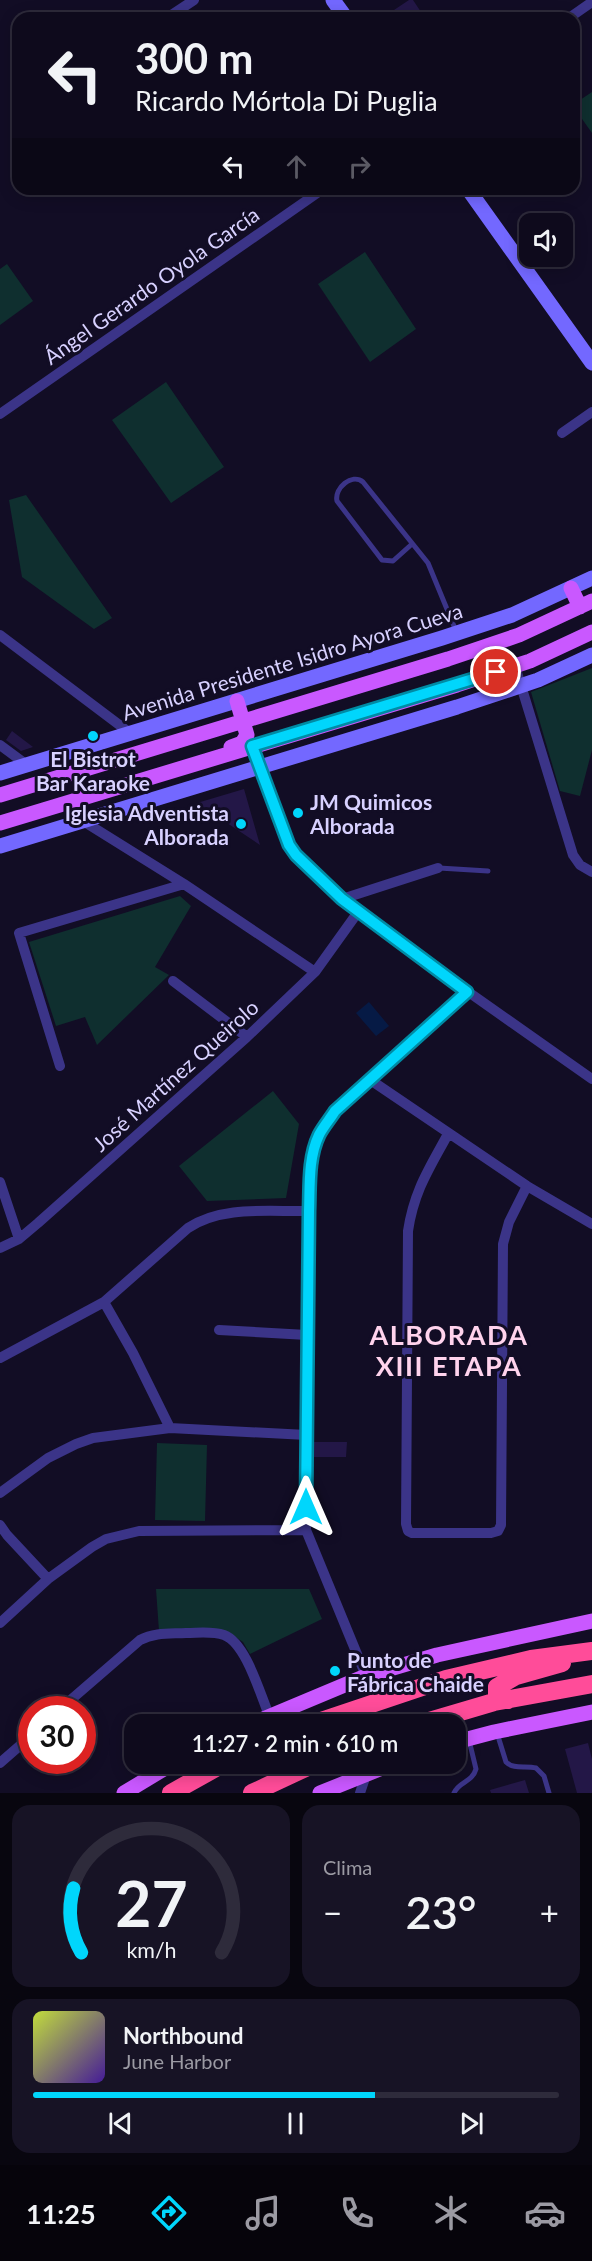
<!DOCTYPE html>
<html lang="es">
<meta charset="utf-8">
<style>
body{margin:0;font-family:Lato,sans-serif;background:#171325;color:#f1f3f6;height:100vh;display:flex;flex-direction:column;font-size:22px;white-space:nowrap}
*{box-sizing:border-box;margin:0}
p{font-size:20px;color:#9b9aa3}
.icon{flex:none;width:33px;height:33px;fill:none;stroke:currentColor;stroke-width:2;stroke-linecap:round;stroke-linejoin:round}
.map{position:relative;height:1793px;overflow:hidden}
.sheet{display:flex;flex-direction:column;gap:12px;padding:12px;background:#08060f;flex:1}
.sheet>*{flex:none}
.top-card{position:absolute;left:12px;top:12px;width:568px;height:183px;border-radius:18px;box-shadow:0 3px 15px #0003,0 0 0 2px #2e2b3b;background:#0e0a1c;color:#f1f3f6;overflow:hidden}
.controls{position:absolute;left:519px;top:213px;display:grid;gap:12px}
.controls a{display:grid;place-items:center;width:54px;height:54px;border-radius:12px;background:#0e0a1c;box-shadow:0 3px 15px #0003,0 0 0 2px #2e2b3b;font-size:30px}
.speed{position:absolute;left:18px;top:1696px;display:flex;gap:12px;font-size:30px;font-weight:700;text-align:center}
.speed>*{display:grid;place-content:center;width:78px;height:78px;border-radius:50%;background:#0e0a1c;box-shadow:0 3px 15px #0003,0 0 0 2px #2e2b3b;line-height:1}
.speed .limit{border:9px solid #d22;background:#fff;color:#111}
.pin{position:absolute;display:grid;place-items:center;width:51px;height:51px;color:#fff;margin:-26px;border:3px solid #fff;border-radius:50%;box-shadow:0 2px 6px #0007}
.me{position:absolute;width:66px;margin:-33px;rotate:0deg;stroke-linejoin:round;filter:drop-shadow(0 0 4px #0008)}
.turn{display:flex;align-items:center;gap:21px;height:126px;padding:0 24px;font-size:27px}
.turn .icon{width:78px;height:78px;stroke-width:2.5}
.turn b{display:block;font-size:42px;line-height:51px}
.lanes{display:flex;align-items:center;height:57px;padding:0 24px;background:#0003;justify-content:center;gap:30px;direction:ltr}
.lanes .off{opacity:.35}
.big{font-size:45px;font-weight:600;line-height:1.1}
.sheet .card{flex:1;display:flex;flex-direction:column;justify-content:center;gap:9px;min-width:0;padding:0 21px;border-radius:18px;background:#171325}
.sheet .dial{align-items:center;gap:0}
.dial svg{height:156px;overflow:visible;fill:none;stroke:#2e2b3b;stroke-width:7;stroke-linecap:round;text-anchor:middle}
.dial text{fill:#f1f3f6;stroke:none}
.song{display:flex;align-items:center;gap:18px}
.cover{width:72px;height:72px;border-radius:9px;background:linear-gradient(135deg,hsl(70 70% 55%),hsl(260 70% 35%))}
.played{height:6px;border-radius:3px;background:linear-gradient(90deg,#00d6fc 65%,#2e2b3b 65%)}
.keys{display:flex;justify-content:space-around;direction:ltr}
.heat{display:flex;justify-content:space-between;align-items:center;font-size:33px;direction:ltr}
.sheet .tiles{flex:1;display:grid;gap:12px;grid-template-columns:1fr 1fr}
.card:last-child{grid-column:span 2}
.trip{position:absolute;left:124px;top:1714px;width:342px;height:60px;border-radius:18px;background:#0e0a1c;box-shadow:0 3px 15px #0003,0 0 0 2px #2e2b3b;font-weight:600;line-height:60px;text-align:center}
.tabs{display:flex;height:96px;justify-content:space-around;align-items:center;background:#06040b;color:#9b9aa3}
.tabs .icon{width:42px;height:42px}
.tabs .active{color:#00d6fc}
.tabs b{font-size:27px;color:#f1f3f6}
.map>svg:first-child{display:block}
</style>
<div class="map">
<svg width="592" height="1793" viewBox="0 0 592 1793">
<rect width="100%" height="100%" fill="#120d25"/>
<path fill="#0f2f2f" d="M592,92V133L575,109L574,104Z
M365,252L416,329L370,362L318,284Z
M7,264L33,301L0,325V269Z
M166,382L224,467L171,503L112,420Z
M26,495L112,618L94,629L22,577L9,500Z
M592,668V750L580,796L560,791L531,692Z
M180,896L191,906L155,967L169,975L97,1045L85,1017L56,1026L29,942Z
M273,1091L299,1124L286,1198L207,1201L179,1166Z
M157,1443L207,1445L205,1521L155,1520Z
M156,1589H309L322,1619L250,1654L243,1642L234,1636L159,1631Z"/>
<path fill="#061a45" d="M369,1002L389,1026L376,1036L356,1013Z"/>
<path fill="#231747" d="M409,0H413L425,18H382Z
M12,731L33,747L21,751L6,740Z
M244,789L260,845L197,803Z
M314,1442H347L346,1457H314Z
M588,1743L592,1759V1793H577L565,1749Z
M525,1780L529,1793H491L490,1790Z"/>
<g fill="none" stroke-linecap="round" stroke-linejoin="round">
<path stroke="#3b3488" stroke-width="5" d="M412,544L393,561L382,560L337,501C334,488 352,473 363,482L428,563L456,631
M439,868L488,871
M497,1733L506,1762C514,1770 526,1765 536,1768L544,1776L549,1793
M454,1793C459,1781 472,1783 476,1769L469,1740"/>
<path stroke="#3b3488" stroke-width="10" d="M167,18L194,0
M569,18L592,2
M0,414L323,189
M562,433L592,412
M0,635L130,733
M515,666L573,855L580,865L592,872
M0,745L27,765
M252,746L291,849L296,855L342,899L358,912L467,991L592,1079
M83,821L184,884L315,972
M342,899L438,868
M173,981L247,1037
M60,1066L19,933L184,884
M369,1079L527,1186L592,1224
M448,1134C429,1169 414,1191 408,1231L406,1524L408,1531L412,1533H491L498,1531L501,1525L503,1244L509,1222L527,1186
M0,1182L19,1239
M0,1248L19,1239L38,1223L247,1037L315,972L358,912
M104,1302L133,1353L170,1428
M219,1330L307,1335
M0,1358L104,1302L188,1228C222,1205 270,1212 309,1211
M0,1493L48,1458L76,1444L93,1438L170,1428L307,1435
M0,1525L7,1535L48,1579
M0,1623L48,1579L92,1547L106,1539L139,1531L306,1530
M366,1676L306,1530L307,1335L311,1167L319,1136L335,1111L467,991
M59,1710L140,1640C155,1632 171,1634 186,1633C199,1633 212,1631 224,1635C246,1643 260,1694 269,1715
M0,1763L32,1735
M360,1793L366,1775"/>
<path stroke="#7368ff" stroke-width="15" d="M333,0L346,18
M468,189L592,363
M0,773L442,638L512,615L592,578
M0,846L457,707L538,680L592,655"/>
<path stroke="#c958ff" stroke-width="15" d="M571,588L580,607
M231,747L242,743L247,735L237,701
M0,795L448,659L519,635L592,601
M0,823L457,685L530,661L592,632
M249,1725L366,1676L437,1655L592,1621
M456,1742L494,1732L592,1712
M124,1793L172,1764
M320,1793L392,1764"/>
<path stroke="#ff4c99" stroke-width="18" d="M508,1700L497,1694V1687L516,1676L562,1663
M309,1725L446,1679L531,1659L592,1651
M416,1725L494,1702L592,1684
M171,1793L223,1764
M252,1793L314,1764"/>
</g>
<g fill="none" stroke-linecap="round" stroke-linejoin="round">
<defs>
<path id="route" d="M306,1507L309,1211C310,1186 308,1158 319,1135C323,1127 330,1119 335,1111L467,992L342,899L296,855L289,845L252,746L496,672"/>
</defs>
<use href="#route" stroke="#008ba4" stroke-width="15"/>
<use href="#route" stroke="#00d6fc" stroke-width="10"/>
</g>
<g fill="#00d6fc" stroke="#120d25" stroke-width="2">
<circle cx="93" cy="736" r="6"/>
<circle cx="298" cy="813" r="6"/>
<circle cx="241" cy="824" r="6"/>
<circle cx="335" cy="1671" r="6"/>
</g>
<g text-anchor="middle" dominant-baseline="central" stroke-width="6" stroke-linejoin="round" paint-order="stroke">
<g font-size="21" fill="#d8d1ff" stroke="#120d25">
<text transform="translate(151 285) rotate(-35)">Ángel Gerardo Oyola García</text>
<text transform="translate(292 661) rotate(-17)">Avenida Presidente Isidro Ayora Cueva</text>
<text transform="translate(175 1075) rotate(-42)">José Martínez Queirolo</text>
</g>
<g font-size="21" font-weight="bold" fill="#d8d1ff" stroke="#120d25" text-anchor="start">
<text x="93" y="758" text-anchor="middle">El Bistrot<tspan x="93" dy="24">Bar Karaoke</tspan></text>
<text x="310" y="801">JM Quimicos<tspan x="310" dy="24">Alborada</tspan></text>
<text x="229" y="812" text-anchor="end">Iglesia Adventista<tspan x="229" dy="24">Alborada</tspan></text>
<text x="347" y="1659">Punto de<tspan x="347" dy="24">Fábrica Chaide</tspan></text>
</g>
<g font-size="27" font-weight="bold" letter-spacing="1.5" fill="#ffd3ed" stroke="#120d25">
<text x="449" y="1334">ALBORADA<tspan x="449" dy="31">XIII ETAPA</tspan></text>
</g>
</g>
</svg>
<div class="controls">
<a><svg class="icon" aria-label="sound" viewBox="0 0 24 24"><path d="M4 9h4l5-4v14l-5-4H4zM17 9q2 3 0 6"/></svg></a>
</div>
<div class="speed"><div class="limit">30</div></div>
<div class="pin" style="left:496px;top:672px;background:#d93025"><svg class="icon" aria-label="arrive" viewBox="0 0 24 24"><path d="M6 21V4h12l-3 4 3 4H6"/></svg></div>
<svg class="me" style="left:306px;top:1507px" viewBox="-20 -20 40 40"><path d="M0-17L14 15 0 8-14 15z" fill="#00d6fc" stroke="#fff" stroke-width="4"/></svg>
<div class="trip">11:27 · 2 min · 610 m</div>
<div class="top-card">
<div class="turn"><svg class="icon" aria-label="left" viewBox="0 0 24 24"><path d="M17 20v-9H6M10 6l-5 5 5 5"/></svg><div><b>300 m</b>Ricardo Mórtola Di Puglia</div></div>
<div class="lanes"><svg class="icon" aria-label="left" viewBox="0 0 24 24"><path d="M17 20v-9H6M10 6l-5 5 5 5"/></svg><svg class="icon off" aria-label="ahead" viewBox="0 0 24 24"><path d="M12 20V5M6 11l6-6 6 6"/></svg><svg class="icon off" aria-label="right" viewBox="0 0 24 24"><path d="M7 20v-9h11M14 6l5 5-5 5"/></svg></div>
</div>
</div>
<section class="sheet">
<div class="tiles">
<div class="card dial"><svg viewBox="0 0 100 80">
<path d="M14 69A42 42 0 1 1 86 69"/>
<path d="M14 69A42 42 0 0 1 10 36" stroke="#00d6fc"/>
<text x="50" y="56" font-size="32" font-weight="700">27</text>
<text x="50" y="72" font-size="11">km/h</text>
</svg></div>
<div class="card"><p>Clima</p>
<div class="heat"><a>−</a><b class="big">23°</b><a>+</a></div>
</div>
<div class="card">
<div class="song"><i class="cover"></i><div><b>Northbound</b><p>June Harbor</p></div></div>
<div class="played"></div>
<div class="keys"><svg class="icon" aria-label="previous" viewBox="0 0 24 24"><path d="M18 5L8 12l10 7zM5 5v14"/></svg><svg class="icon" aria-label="pause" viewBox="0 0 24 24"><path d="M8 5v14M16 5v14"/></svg><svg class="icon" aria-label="next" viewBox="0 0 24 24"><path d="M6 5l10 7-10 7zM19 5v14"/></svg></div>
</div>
</div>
</section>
<nav class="tabs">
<b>11:25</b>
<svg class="icon active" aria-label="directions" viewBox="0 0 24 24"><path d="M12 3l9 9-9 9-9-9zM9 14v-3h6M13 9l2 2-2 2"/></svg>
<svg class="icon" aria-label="music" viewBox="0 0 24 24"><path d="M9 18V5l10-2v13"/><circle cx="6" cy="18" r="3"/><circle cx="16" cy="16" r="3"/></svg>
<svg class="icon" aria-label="phone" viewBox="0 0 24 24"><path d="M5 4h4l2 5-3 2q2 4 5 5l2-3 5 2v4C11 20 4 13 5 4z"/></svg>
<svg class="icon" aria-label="climate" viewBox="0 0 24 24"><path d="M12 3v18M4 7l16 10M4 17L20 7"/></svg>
<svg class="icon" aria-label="car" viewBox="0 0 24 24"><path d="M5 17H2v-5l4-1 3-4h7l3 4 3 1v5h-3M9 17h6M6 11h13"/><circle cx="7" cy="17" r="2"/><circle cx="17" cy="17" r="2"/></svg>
</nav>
